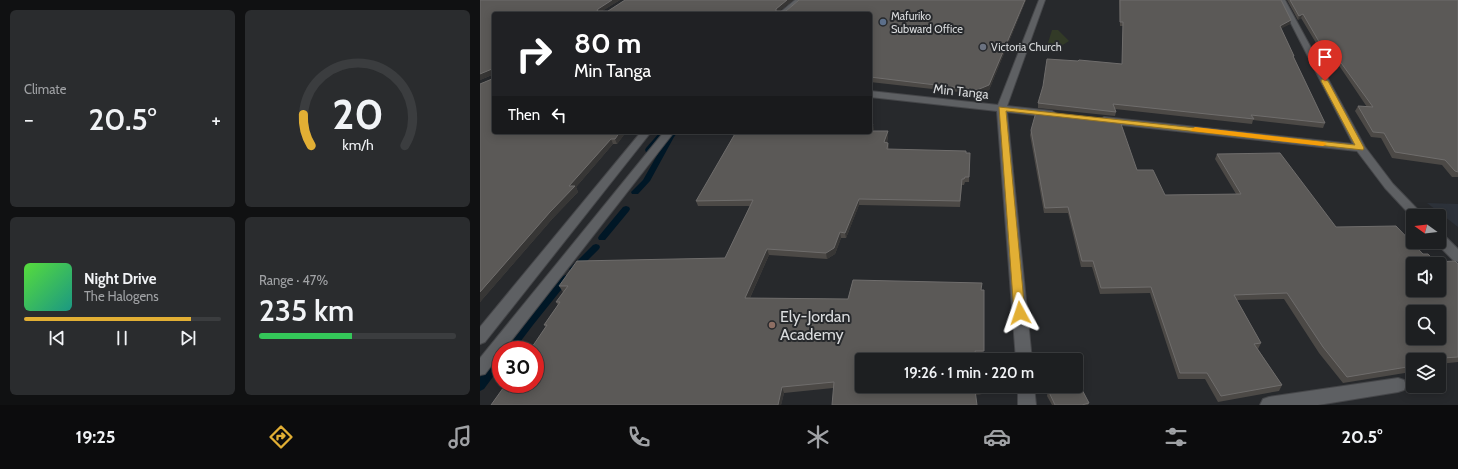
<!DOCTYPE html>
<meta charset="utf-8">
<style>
body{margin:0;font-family:Cabin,sans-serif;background:#2a2c2e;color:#f1f3f6;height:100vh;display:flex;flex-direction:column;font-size:15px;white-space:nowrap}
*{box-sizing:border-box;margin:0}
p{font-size:13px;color:#a0a2a5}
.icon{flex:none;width:22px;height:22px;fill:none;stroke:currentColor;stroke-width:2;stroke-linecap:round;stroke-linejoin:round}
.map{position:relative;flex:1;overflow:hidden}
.sheet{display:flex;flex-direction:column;gap:10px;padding:10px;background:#101112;width:480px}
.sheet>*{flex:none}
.hud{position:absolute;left:12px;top:12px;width:380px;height:122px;border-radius:4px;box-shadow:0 2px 10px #0003,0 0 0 1px #3b3d3f;background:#202124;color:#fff;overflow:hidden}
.needle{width:26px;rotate:285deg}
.buttons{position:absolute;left:926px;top:209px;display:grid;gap:8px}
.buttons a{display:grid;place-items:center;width:40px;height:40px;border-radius:4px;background:#1d1f21;box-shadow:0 2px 10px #0003,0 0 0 1px #3b3d3f;font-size:20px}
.speed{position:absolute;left:12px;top:341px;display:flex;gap:8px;font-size:20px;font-weight:700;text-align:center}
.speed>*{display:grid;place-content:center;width:52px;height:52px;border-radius:50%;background:#1d1f21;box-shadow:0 2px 10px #0003,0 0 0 1px #3b3d3f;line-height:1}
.speed .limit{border:6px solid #d22;background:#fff;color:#111}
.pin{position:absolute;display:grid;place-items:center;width:34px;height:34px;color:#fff;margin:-41px -17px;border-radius:50% 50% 50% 0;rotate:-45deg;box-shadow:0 0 4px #0007}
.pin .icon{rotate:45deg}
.me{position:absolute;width:44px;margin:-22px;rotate:355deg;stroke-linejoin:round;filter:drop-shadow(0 0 3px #0008)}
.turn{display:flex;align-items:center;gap:14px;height:84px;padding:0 16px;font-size:18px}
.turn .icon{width:52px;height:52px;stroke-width:2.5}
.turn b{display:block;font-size:28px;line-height:34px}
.then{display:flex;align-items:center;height:38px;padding:0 16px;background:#0003;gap:8px;font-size:15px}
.big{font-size:30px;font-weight:600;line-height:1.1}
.sheet .tile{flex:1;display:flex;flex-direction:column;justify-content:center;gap:6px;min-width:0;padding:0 14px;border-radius:6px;background:#2a2c2e}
.sheet .dial{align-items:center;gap:0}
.dial svg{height:104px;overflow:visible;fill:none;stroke:#3b3d3f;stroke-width:7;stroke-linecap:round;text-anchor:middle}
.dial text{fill:#f1f3f6;stroke:none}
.song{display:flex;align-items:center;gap:12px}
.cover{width:48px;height:48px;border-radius:6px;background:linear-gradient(135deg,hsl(110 70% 55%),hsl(170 70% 35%))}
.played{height:4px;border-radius:2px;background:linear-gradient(90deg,#e2af34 85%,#3b3d3f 85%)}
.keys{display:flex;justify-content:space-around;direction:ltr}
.heat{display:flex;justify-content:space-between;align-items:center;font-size:22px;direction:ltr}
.charge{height:6px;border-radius:3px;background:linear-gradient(90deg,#34c759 47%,#3b3d3f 0)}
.sheet .tiles{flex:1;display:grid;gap:10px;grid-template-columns:repeat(2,1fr)}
.trip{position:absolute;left:375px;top:353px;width:228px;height:40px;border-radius:4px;background:#1d1f21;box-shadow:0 2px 10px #0003,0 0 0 1px #3b3d3f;font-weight:600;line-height:40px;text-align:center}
.tabs{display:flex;height:64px;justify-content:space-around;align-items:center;background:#0c0c0d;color:#a0a2a5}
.tabs .icon{width:28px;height:28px}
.tabs .selected{color:#e2af34}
.tabs b{font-size:18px;color:#f1f3f6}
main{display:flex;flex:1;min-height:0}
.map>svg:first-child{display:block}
</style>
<main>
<section class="sheet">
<div class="tiles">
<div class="tile"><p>Climate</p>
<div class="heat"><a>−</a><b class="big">20.5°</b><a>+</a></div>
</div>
<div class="tile dial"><svg viewBox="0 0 100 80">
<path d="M14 69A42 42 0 1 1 86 69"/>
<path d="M14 69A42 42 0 0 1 8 45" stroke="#e2af34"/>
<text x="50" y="56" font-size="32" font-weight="700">20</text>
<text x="50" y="72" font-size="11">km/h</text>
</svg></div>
<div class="tile">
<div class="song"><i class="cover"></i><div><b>Night Drive</b><p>The Halogens</p></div></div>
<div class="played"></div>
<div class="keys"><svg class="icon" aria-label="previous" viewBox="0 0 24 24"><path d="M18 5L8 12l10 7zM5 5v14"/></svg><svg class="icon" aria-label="pause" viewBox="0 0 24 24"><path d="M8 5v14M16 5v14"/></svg><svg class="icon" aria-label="next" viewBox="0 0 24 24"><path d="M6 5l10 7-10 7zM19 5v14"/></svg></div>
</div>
<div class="tile"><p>Range · 47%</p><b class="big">235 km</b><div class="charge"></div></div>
</div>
</section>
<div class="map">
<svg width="978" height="405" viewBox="0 0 978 405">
<rect width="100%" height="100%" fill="#27292c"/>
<path fill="#2d323a" d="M947,203L978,204V227Z"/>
<path fill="#323a27" d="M572,30H578L589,41L575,50L568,43Z"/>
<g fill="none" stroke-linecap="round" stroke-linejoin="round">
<path fill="#001726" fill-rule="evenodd" d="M180,132H187L172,152H166L165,150L166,148Z
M191,132H198L194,137L170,181L158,194H152L151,192L163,180L188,136Z
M146,206L149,207L150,209L149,211L125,240H119L118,238L119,236L143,207Z
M116,244L119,245L120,247L119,249L97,271H91L89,269L113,245Z
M86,275L89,276L91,278L89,280L53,325L34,350H23L45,319L83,276Z
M21,354V366L4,389L0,391V377L17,355Z"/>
<defs>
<path id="service" d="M184,132H194L24,350H21V353L5,374L0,375V358Z"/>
<path id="minor" d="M315,0H322L306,14H298Z
M559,0H565L527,106L572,111L577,114L572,117L527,112L552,360H536L517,111L390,97V91L518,105Z
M799,0H805L885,147L913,184L944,216H933V218L905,188L877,151L624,123L619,120L624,117L873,144Z
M161,132H171L5,342L0,344V327Z
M959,234L964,235L978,249V262L973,260L955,242H959Z
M918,378L924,380L926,385L924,390L918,392L838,405H780L783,399L789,397Z
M538,386H554L556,405H538Z"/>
</defs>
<use href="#service" stroke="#454649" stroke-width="2"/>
<use href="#minor" stroke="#454649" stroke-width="2"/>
<use href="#service" fill="#5e6063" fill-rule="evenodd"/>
<use href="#minor" fill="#5e6063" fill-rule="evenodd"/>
</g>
<path fill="#4c4946" d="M0,0H140L122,11H128L145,0H313L299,11H306L319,0H546L509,90L497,94L390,82V14H14V132H146L137,144H133L96,187L98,192L73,218L0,302V84L12,79V75L0,80Z
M639,0H801L810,24L801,28L814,56V58L845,123L843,128L773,120L772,124L635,109L636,112L635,116L558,108V103L642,64L643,26H640Z
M807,0H978V177H972L962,165L912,158L901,138L891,137L875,111L878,106L887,107L858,64L848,63L821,18L818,20Z
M394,129L392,131H408V136L407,143H408L409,150L490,153L489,182H485L484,185H482L480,207L379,205L366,238H361L355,254L347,259L289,255L270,298L368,299L501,290L503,357H496L502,388V394L496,395L353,388L304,393L301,405H11L66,327L64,325L78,305L76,302L83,292L79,286L245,258L270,206H218L216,201Z
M551,130L657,170L685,195L756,194L735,159L737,154L856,227L943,254L956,262L978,264V362L959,364V360H933V369L931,372L863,383L839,353L804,299L757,300L781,343L778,349L802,385L799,391L738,402L725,379H698L670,293L620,294L612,267H601L588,213H564L550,135Z
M568,390L609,403L608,405H572L567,396Z"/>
<path fill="#373635" d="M132,0H140L119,13L117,11L118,9Z
M307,0H313L297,13L296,11V9Z
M545,0H546L509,90L497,94V90Z
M823,14L821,18L818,20L819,16Z
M811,20L810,24L799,30L800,26Z
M12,69L14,74L0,80V74Z
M393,124L394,129L388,136L390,132V128Z
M408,131V136L405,148L404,142Z
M140,132H146L137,144L135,139Z
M131,139L133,144L96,187L98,192L73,218L0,302V292L70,212L89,186Z
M408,143L409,148L407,155V149Z
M379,199V205L366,238L365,233Z
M360,232L361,238L355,254L347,259L346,253Z
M287,249L289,255L267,304L265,298Z
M302,387L304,393L301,405H298Z
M502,388V394L495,395V390Z"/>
<path fill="#5b5957" stroke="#6f6d6c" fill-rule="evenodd" d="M0,0H132L118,9L117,11H128L145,0H307L296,9V11H306L319,0H545L509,85L497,90L390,77V14H14V132H140L135,139H131L89,186H95L70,212L0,292V84L12,79V69L0,74Z
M640,0H801L811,20L800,26L814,56H813L845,123L771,115L774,119L633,104L636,112L558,103L563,86L567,59L598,61L599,60L642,64L643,22H640Z
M810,0H978V172L975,171L965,160L915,152L904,133L893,132L878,106L893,107L859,60L849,59L823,14L819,16Z
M556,112L640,121L657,170H673L685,195L761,194L737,154L800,153L856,227L916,226L943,254H948L956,262L975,261L978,264V357L933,360H931L933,362V366L867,377L843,347L807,293L754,295L781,343L774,344L802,385L741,396L727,373H700L671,287L621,288L613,261H602L588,207L565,208L551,130ZM933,264H959V290H933ZM933,312H959V338H933Z
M390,124H393L390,128Z
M390,131H408L404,142L408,143L407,149L486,151V153H490L489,177H485L484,179H482L480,201L379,199L365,233L360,232L354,248L346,253L287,249L265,298L368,299L373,280L502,283L501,290H504V351H495L497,360H382V386H501L502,388L495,390L497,405H352L354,382L302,387L298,405H11L26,384H55V350H50L67,325H64L80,302H76L88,286H79L97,261L245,258L273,200L216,201L256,132H390Z
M596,382H598L609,403L602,405H575L568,390L583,386H596Z"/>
<path fill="#e2af34" stroke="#937222" d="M842,79L848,81L884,148L883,150L526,111L545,313L543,316L540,317L536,316L534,313L519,107L875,145L841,81Z"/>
<path fill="#f59e0b" d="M715,127L843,142L847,144L843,146L712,131L711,130Z"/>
<circle fill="#5c6f8a" stroke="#27292c" stroke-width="1.5" cx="403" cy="22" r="4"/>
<circle fill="#6b7280" stroke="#27292c" stroke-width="1.5" cx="503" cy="47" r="4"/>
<circle fill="#8d6e63" stroke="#27292c" stroke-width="1.5" cx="292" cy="325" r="4"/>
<g text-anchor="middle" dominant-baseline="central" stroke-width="4" stroke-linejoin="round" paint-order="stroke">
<g font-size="11" fill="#dadcde" stroke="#27292c" text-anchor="start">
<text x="411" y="16">Mafuriko<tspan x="411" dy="13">Subward Office</tspan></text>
<text x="511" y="47">Victoria Church</text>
</g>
<g font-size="13" fill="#dadcde" stroke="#27292c">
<text transform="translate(481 91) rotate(6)">Min Tanga</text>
</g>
<g font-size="16" fill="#dadcde" stroke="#27292c" text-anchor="start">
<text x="300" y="316">Ely-Jordan<tspan x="300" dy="18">Academy</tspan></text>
</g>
</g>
</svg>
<div class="buttons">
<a><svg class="needle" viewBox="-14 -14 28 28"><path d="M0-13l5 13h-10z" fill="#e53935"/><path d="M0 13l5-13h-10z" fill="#a0a2a5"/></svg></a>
<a><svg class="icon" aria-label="sound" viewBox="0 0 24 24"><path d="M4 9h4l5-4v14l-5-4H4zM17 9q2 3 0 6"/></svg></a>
<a><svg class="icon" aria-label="search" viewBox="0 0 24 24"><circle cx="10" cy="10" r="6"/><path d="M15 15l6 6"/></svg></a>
<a><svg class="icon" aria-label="layers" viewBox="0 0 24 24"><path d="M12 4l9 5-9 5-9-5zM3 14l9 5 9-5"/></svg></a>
</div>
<div class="speed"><div class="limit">30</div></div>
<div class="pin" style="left:845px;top:81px;background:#d93025"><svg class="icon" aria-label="arrive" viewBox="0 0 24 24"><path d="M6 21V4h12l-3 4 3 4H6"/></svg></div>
<svg class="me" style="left:540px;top:313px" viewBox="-20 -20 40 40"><path d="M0-17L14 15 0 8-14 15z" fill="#e2af34" stroke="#fff" stroke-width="4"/></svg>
<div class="trip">19:26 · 1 min · 220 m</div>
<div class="hud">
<div class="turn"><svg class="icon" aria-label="right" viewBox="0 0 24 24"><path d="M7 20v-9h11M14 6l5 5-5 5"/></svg><div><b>80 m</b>Min Tanga</div></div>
<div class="then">Then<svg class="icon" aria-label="left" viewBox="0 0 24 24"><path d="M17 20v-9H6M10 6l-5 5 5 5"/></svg></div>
</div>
</div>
</main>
<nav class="tabs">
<b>19:25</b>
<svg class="icon selected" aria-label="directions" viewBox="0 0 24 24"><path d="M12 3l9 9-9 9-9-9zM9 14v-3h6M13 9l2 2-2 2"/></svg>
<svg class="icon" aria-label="music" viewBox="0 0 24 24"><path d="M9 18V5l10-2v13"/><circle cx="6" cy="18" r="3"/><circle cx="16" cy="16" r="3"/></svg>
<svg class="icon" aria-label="phone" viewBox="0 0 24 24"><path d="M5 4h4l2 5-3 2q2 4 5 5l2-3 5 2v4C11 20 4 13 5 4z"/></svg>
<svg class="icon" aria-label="climate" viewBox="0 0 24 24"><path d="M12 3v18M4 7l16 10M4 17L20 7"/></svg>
<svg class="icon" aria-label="car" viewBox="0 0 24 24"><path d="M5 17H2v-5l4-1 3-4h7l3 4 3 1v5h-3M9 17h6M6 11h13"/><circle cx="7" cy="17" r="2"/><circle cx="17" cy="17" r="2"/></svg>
<svg class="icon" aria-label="filters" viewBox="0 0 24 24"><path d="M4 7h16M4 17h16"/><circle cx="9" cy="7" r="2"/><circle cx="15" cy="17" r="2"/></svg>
<b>20.5°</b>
</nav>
